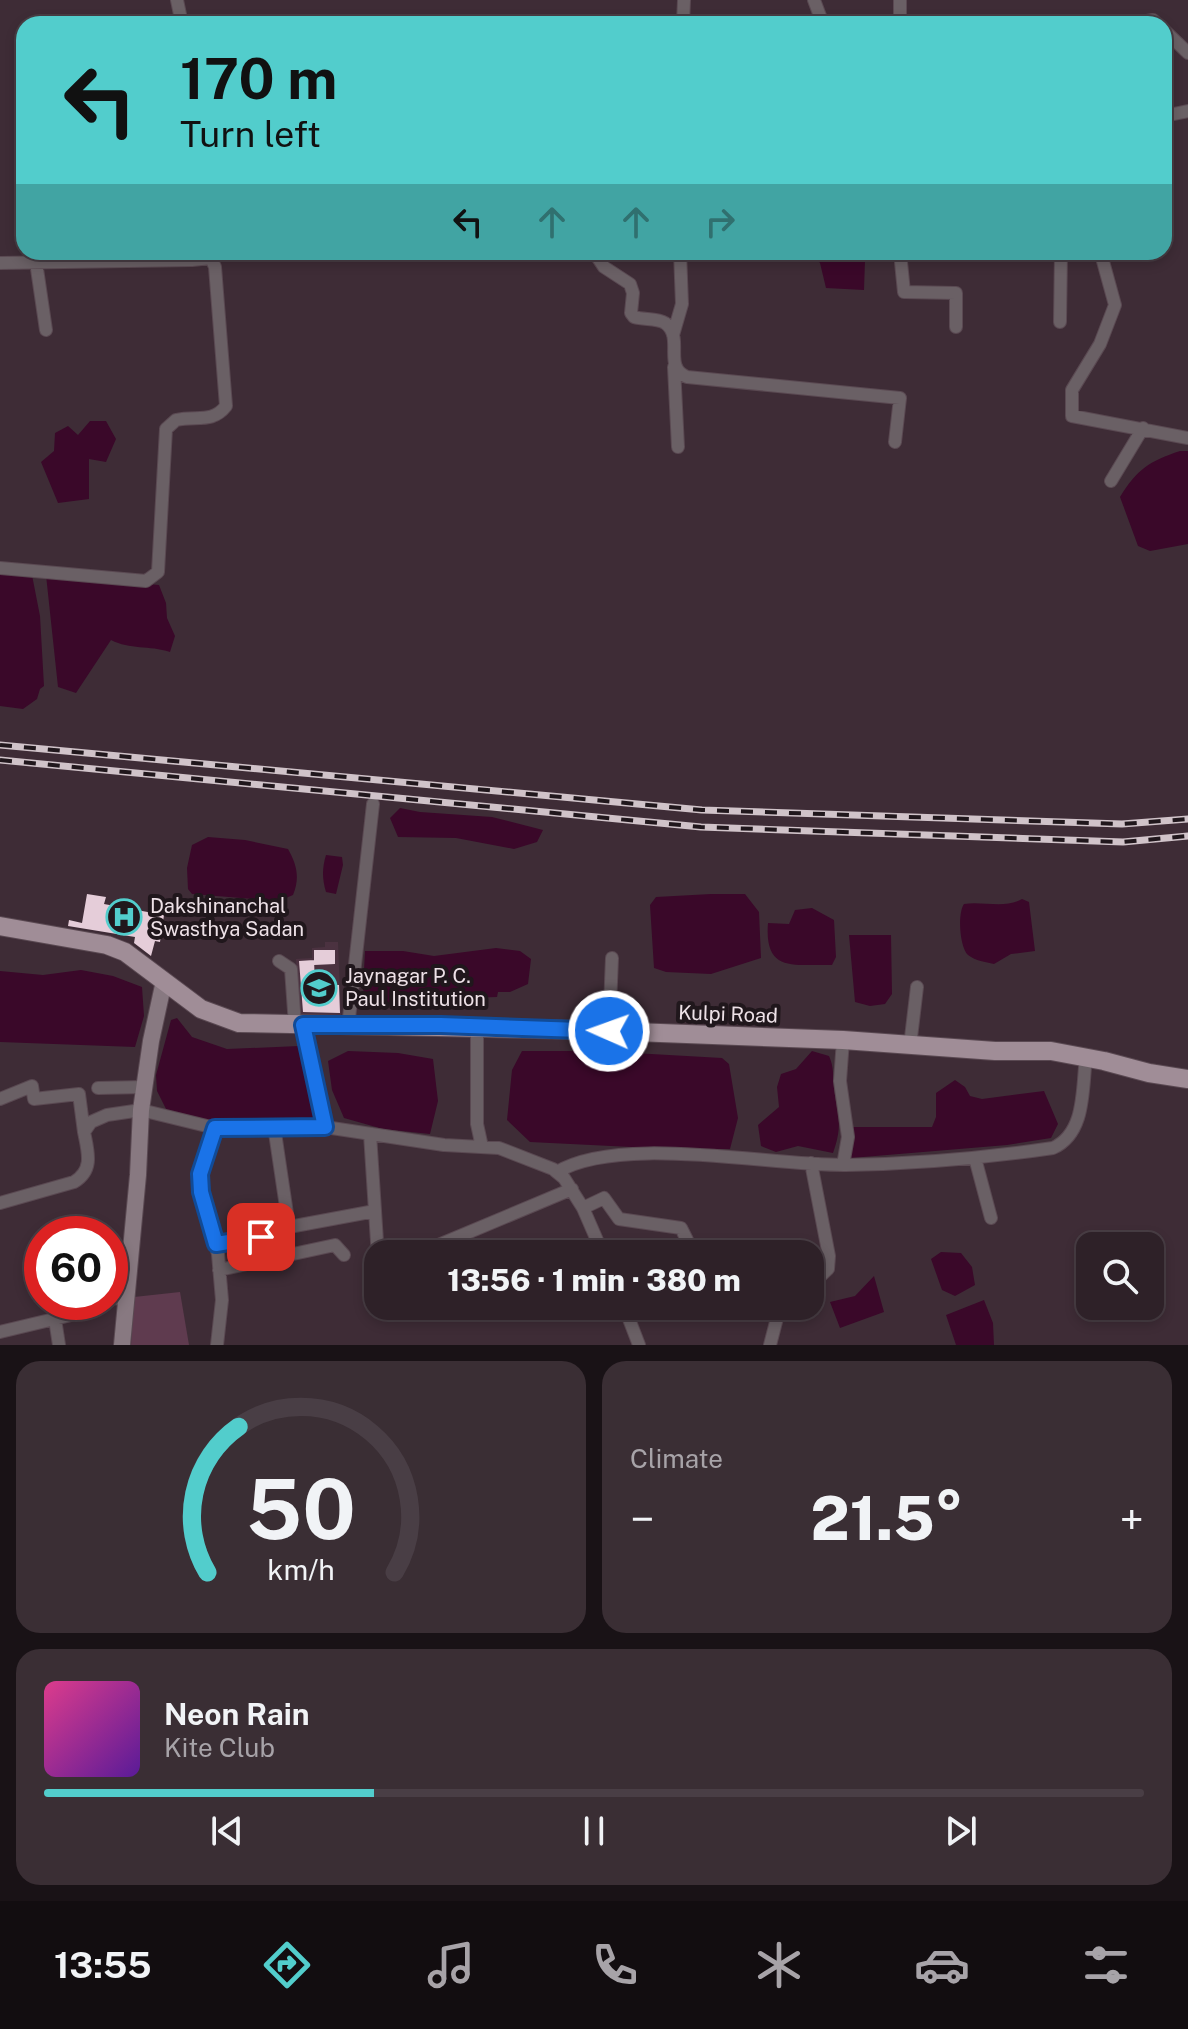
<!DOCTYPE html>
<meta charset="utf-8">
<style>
body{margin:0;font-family:"Public Sans",sans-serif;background:#3a2e34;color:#f1f3f6;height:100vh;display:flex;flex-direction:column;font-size:30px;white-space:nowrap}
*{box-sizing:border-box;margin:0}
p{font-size:26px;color:#a7a3a8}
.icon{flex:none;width:44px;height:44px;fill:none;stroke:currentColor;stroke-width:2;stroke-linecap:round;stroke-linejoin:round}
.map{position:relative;height:1345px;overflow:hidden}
.panel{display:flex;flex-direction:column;gap:16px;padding:16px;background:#191216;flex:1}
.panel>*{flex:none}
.top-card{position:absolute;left:16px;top:16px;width:1156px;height:244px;border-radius:24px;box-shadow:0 4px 12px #0003,0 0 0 2px #493e45;background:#52cdcc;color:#111;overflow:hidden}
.tools{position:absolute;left:1076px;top:1232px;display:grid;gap:16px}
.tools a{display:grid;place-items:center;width:88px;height:88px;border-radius:16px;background:#2e2128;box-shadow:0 4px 12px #0003,0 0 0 2px #493e45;font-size:40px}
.speed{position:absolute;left:24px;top:1216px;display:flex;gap:16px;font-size:40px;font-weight:700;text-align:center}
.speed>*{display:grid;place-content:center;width:104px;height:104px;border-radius:50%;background:#2e2128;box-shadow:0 4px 12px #0003,0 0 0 2px #493e45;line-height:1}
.speed .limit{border:12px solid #d22;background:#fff;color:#111}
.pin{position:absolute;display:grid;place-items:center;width:68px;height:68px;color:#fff;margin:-34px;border-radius:16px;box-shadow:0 4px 12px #0006}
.me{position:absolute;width:88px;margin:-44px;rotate:272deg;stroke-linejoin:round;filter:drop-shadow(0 0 6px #0008)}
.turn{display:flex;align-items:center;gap:28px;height:168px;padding:0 32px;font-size:36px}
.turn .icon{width:104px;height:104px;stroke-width:2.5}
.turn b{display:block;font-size:56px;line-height:68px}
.lanes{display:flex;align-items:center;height:76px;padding:0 32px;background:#0003;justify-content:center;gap:40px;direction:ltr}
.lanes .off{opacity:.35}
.big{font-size:60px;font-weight:800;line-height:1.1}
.panel .tile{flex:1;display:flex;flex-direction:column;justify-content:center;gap:12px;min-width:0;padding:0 28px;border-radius:24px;background:#3a2e34}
.panel .dial{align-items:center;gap:0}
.dial svg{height:208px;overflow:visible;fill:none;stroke:#493e45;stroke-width:7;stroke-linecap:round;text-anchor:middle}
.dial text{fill:#f1f3f6;stroke:none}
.song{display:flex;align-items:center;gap:24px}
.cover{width:96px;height:96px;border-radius:12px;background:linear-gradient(135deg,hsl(330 70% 55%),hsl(270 70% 35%))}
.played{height:8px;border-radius:4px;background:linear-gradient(90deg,#52cdcc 30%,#493e45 30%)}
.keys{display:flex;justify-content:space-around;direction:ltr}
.heat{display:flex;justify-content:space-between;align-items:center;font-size:44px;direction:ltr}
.panel .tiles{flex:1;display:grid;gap:16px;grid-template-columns:1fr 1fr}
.tile:last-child{grid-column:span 2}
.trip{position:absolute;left:364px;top:1240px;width:460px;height:80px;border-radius:24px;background:#2e2128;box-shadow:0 4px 12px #0003,0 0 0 2px #493e45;font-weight:800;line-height:80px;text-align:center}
.tabs{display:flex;height:128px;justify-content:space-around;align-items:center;background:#120d10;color:#a7a3a8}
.tabs .icon{width:56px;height:56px}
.tabs .selected{color:#52cdcc}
.tabs b{font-size:36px;color:#f1f3f6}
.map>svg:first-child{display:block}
</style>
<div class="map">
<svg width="1188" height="1345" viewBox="0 0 1188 1345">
<rect width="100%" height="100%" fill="#3e2c36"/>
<path fill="#4b3240" d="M325,942H338L341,1018L299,1020L296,959L312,958V948L325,947Z"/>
<path fill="#5f3b4f" d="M180,1292L189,1345H131L134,1297Z"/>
<path fill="#3a0829" d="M811,252H862L865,260L864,290L826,288L820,263Z
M90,421H106L116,439L106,462L89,459V499L58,503L41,462L54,451L55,433L68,426L78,435Z
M1180,451H1188V544L1150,551L1138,546L1120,497C1137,469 1150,461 1180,451Z
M0,572L32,575L40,616L44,686L40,689L37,699L23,709L0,706Z
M46,575L159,585L166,603L167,618L175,636L170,652C149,645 130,650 111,640L76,693L58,687Z
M400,808L420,812L492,817L543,830L537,842L514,849L456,838L398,837L390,818Z
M208,837L245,840L288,849C297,865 300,878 293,895L279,901L192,894L188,889L187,868L192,845Z
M326,855L342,857L343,865L336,894L326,892C322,879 322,868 326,855Z
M711,894H745L759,912L761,958L711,974L666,972L654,968L650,905L656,897Z
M1022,899L1029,902L1035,951L1011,954L994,964C985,962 976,961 968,955C960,948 957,914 964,904C983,901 1005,909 1022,899Z
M812,908L834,920L836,957L832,965C794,964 764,973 768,923L789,924L795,910Z
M849,935H891L892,994L885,1004L870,1006L855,1002Z
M496,948L520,951L531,959L528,984L510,992H498L497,997L464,998L458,992H431L408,996L386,1006L376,1005L363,990L365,951H403L434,956Z
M81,970L113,976L142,987L144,1016L135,1047L0,1042V971L43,975Z
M177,1018L192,1037L227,1049L299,1046L314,1119L194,1121L174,1116L166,1109L157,1091L156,1075L171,1020Z
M348,1051L398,1053L433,1059L438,1101L430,1134L383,1129L344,1118L332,1090L328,1061Z
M522,1051H598L722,1058L729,1064L738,1118L730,1149H672L530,1142L507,1120L512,1070Z
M812,1051L829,1056C834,1067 833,1077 834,1089C838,1117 843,1125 833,1153L798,1146L776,1152L761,1146L758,1125L779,1107L777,1087L781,1074L796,1069Z
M955,1080L965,1087L970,1096L982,1099L1044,1091L1058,1124L1051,1138L1007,1145L851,1158L852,1127H932L936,1117V1093Z
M941,1252L961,1253L972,1267L975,1285L955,1296L942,1290L931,1259Z
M874,1276L884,1312L840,1328L830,1302L855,1296Z
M984,1300L993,1323L994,1345H956L946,1315Z"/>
<path fill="#e5cdd9" d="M87,894L106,897L104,904L164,915L160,942L155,941L151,956L134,943L135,937L68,926L69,920L82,923Z
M314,950H335V964L314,965Z
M314,960L315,985H339L340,1013L303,1012L299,961Z"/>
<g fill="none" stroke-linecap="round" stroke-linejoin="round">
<defs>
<path id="minor" d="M177,0L182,24
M814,0L823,24
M683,24L684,0
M900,24V0
M1129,24L1153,20L1157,24
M1164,30L1188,53
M1164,116L1188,111
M594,252L604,267L630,284L633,293L631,313L634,317C644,320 657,318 665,323C685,337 662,367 687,377L900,398L895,442
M900,252L904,292L956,293V327
M1087,252L1101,254L1115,305L1100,344L1072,390V416L1188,438
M36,262L46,330
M0,263L192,260L211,258L219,252
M1060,322L1061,252
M673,335L682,304L680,252
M674,367L678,447
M1111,481L1143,428
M0,568L146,581L158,572L166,429L176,420C196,415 212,424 226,406L215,267L211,258
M279,961L291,969L295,1025
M303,1025L325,1127
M348,1027L373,804
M477,1027V1124L482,1147
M609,1031L612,958
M843,1040L840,1081L848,1137L843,1165
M910,1046L917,987
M98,1088L144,1087
M0,1099L32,1086L34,1099L79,1094L84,1132
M274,1126L289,1227L375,1211
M215,1128L200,1174L201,1192L218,1254L222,1300L217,1345
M370,1134L378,1257
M975,1158L991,1218
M557,1172C620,1134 770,1166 846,1165C916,1164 985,1158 1053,1148C1086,1133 1082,1089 1086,1057
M0,1203L74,1182C94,1170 88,1152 84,1132L91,1122L107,1115L141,1110L215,1128L325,1127L444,1145L499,1148L553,1169L564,1178L583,1208L603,1254
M583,1208L604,1198L619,1219L681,1228L687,1240L665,1254
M216,1244L261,1237
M417,1254L572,1189
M219,1270L335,1245L344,1255
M810,1286L828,1269L829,1256L811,1163
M110,1298L127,1299
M624,1306L639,1345
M55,1319L59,1345
M0,1332L71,1315L92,1302
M770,1345L777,1318L785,1306"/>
<path id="secondary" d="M122,1345L138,1175L141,1110L151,1041L164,981"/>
<path id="primary" d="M0,926L107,945L125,952L201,1009L239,1023L583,1030L843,1040L995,1051H1051L1104,1061L1149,1073L1188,1079"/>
</defs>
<use href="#minor" stroke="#5a4952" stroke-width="14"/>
<use href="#secondary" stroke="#5a4952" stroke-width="18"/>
<use href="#primary" stroke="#5a4952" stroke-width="20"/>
<use href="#minor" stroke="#6a6065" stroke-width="12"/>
<use href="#secondary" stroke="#887981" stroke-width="16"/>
<use href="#primary" stroke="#a08d97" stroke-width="18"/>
<defs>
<path id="rail" d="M0,745L702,810L1122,824L1188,819
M0,760L701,827L1123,842L1188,836"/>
</defs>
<use href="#rail" stroke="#d0c3c9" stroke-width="7"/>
<use href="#rail" stroke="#20171c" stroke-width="4" stroke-dasharray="12" stroke-linecap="butt"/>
</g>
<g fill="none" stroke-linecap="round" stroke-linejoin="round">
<defs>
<path id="route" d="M261,1237L216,1244L201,1192L200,1174L215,1128L325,1127L303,1025H441L609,1031"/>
</defs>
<use href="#route" stroke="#114b97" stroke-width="20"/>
<use href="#route" stroke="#1a73e8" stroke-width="14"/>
</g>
<defs>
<symbol id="hospital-ring" viewBox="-11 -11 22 22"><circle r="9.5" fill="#20171c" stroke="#52cdcc" stroke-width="1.5"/><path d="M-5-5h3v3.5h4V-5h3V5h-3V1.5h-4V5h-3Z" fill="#52cdcc"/></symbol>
<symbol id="school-ring" viewBox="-11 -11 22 22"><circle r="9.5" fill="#20171c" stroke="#52cdcc" stroke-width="1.5"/><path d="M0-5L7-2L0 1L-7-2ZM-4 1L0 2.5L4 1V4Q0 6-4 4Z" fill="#52cdcc"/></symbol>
</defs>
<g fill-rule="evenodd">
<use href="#hospital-ring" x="104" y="897" width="40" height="40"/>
<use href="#school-ring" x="299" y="968" width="40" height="40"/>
</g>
<g text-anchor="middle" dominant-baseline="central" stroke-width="8" stroke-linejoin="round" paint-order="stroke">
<g font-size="20" fill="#ede1e7" stroke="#20171c" text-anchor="start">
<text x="150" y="906">Dakshinanchal<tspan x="150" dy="23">Swasthya Sadan</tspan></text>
<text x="345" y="976">Jaynagar P. C.<tspan x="345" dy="23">Paul Institution</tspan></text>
</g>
<g font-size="20" fill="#ede1e7" stroke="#20171c">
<text transform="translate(728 1014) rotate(2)">Kulpi Road</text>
</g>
</g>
</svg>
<div class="tools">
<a><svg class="icon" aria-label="search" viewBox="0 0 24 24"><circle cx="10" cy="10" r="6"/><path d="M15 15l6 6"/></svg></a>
</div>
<div class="speed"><div class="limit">60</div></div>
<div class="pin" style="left:261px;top:1237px;background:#d93025"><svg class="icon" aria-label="arrive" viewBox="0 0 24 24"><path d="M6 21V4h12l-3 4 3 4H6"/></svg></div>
<svg class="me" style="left:609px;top:1031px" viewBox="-20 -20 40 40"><circle r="17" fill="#1a73e8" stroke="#fff" stroke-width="3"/><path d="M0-11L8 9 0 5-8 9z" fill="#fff"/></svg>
<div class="trip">13:56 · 1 min · 380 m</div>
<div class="top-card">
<div class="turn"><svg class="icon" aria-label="left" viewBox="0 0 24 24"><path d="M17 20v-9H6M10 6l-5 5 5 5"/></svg><div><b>170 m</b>Turn left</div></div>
<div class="lanes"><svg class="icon" aria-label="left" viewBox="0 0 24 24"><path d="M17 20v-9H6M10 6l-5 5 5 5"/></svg><svg class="icon off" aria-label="ahead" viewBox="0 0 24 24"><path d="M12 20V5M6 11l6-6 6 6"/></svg><svg class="icon off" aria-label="ahead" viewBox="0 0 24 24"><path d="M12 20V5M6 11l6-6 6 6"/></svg><svg class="icon off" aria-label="right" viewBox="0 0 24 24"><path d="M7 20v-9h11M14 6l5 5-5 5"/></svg></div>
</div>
</div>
<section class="panel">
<div class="tiles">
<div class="tile dial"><svg viewBox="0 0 100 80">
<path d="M14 69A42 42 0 1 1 86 69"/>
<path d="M14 69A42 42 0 0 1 26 13" stroke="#52cdcc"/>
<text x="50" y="56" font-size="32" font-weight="700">50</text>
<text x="50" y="72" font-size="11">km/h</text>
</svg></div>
<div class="tile"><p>Climate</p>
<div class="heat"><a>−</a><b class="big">21.5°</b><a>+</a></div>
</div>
<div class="tile">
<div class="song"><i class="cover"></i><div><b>Neon Rain</b><p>Kite Club</p></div></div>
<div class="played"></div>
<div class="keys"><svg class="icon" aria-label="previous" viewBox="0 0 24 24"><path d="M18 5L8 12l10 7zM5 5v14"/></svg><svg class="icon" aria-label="pause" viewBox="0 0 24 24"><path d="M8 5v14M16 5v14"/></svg><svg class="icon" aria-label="next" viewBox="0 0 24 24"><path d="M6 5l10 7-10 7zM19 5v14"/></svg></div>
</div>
</div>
</section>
<nav class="tabs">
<b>13:55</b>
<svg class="icon selected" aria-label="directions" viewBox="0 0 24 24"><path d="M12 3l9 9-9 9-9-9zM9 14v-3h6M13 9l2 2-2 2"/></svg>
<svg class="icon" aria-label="music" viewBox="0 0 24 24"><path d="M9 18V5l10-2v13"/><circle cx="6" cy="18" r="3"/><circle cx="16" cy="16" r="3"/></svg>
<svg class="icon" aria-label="phone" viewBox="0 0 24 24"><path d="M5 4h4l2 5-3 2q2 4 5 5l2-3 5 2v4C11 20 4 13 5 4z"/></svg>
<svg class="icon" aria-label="climate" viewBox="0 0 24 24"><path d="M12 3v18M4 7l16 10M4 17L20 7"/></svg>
<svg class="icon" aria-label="car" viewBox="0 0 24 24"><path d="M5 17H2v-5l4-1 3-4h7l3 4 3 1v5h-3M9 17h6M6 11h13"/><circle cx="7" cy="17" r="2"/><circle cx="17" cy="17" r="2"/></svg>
<svg class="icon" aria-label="filters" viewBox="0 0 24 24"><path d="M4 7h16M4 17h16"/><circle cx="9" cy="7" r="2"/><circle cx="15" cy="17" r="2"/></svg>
</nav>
